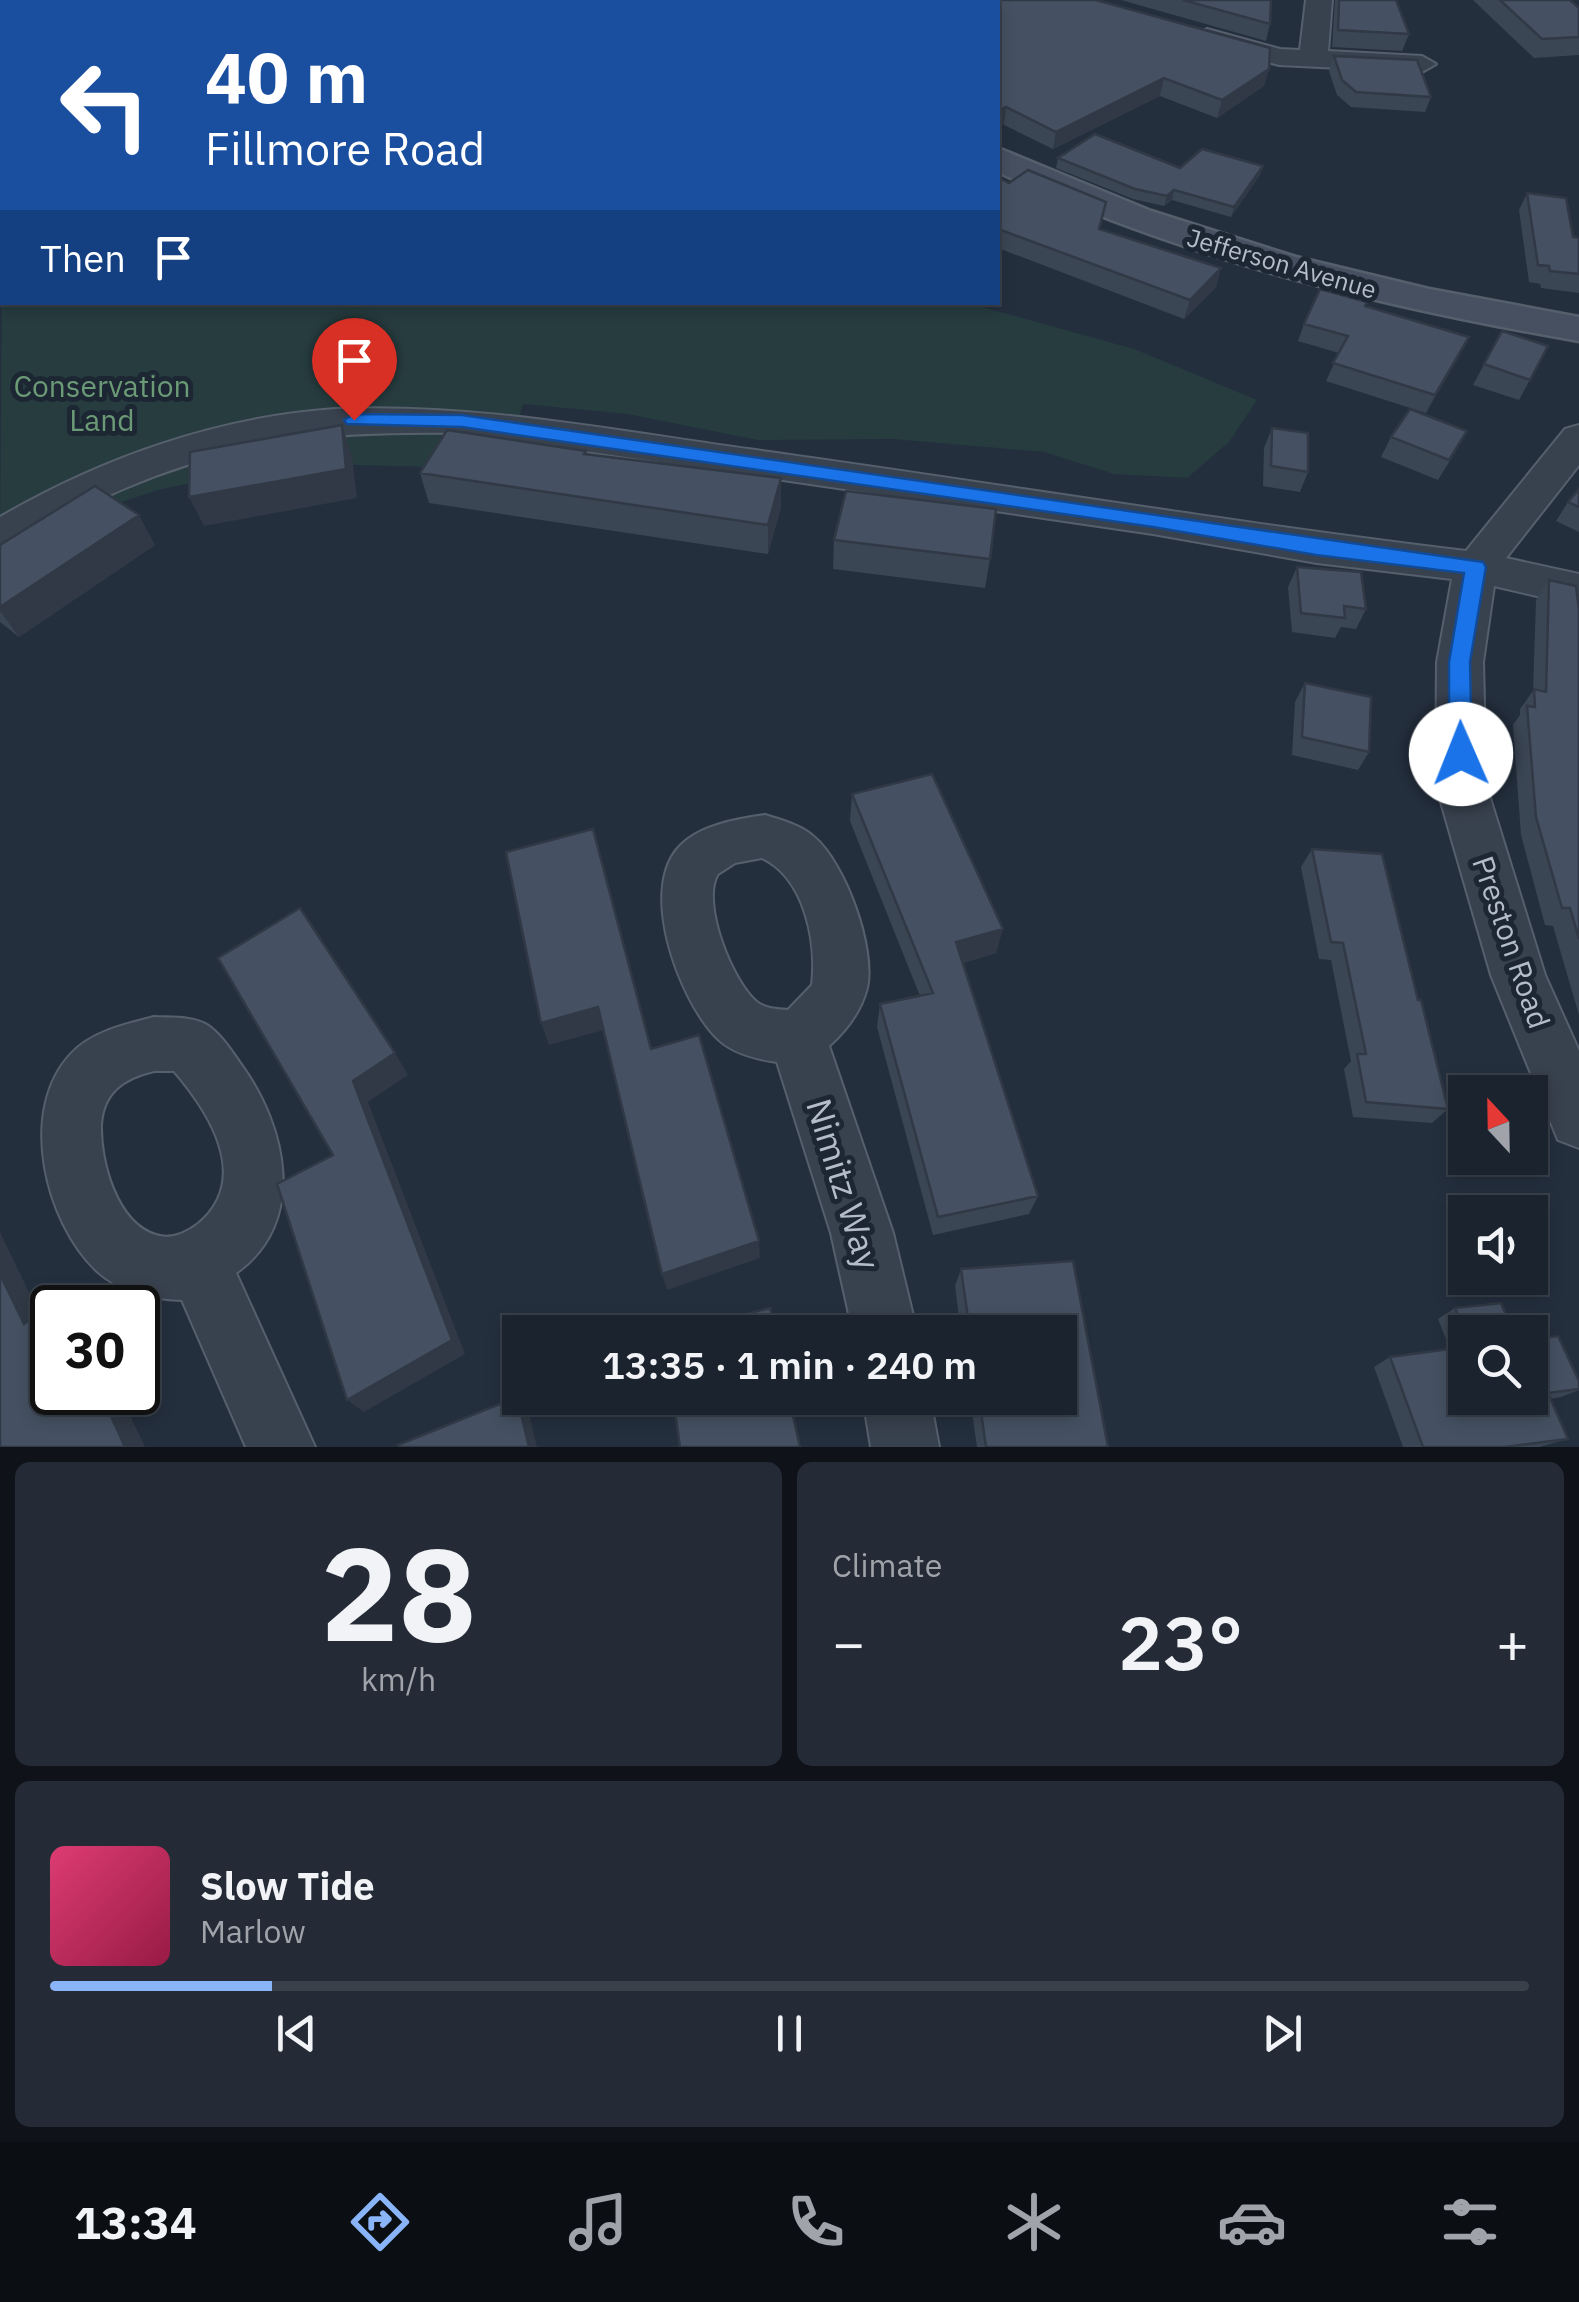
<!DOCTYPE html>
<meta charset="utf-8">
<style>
body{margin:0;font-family:"IBM Plex Sans",sans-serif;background:#242b36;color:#f1f3f6;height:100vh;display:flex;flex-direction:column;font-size:38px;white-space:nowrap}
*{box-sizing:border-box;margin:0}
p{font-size:32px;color:#a0a4aa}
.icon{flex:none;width:55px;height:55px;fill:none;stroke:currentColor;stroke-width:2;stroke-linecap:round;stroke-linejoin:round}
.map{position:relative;height:1447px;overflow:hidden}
.drawer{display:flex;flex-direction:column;gap:15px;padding:15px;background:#0f1319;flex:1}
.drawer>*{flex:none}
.guide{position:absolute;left:0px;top:0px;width:1000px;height:305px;box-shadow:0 5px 15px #0003,0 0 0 2px #39404a;background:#1a4fa0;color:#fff;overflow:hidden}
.needle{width:65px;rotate:338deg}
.fabs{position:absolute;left:1448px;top:1075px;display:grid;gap:20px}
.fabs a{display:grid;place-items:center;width:100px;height:100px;border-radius:0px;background:#1b232e;box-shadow:0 5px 15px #0003,0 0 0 2px #39404a;font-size:50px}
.speed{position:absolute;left:30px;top:1285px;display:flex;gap:20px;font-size:50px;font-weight:700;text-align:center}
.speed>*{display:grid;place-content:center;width:130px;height:130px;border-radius:50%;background:#1b232e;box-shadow:0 5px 15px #0003,0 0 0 2px #39404a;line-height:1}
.speed .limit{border:5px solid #111;border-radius:15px;background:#fff;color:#111}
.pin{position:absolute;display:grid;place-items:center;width:85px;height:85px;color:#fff;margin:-102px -42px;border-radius:50% 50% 50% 0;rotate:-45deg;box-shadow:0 0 10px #0007}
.pin .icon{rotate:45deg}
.me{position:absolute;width:110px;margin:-55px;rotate:359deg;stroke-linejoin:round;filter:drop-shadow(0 0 8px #0008)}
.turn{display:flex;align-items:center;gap:35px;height:210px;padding:0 40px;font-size:45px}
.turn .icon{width:130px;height:130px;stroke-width:2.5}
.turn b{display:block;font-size:70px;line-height:85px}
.then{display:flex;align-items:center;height:95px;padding:0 40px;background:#0003;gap:20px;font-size:38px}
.big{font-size:75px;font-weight:600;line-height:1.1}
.drawer .widget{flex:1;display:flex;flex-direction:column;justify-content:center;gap:15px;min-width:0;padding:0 35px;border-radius:15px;background:#242b36}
.drawer .dial{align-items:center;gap:0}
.dial b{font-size:130px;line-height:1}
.song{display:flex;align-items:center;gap:30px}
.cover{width:120px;height:120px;border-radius:15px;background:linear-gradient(135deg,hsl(340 70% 55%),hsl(340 70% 35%))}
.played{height:10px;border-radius:5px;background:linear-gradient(90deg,#8ab4f8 15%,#39404a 15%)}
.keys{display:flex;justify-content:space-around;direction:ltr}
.heat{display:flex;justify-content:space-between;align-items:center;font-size:55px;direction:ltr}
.drawer .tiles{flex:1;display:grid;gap:15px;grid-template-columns:1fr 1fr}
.widget:last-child{grid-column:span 2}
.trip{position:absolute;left:502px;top:1315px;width:575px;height:100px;border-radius:0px;background:#1b232e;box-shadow:0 5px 15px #0003,0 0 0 2px #39404a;font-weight:600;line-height:100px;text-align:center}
.dock{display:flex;height:160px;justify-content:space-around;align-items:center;background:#0b0e12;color:#a0a4aa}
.dock .icon{width:70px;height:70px}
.dock .selected{color:#8ab4f8}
.dock b{font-size:45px;color:#f1f3f6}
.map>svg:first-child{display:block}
</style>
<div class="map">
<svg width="1579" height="1447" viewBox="0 0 1579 1447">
<rect width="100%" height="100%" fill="#242f3e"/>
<path fill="#263c3f" d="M2,265V302L968,303L1134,349L1257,400L1229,442L1187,478L1114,474L1044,452L893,439L758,440L628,414L523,404L505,469L284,463L158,490L0,542Z"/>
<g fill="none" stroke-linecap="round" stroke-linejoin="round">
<defs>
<path id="minor" d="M1306,0H1332L1328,51L1422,56L1436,64L1422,72L1279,65L1197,43L1193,37L1207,29L1280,49L1300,50Z
M335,409C474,403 611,430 748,449C987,482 1226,522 1466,551L1565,429L1579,425V465L1506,558L1579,574V606L1494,586L1483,662L1486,785L1545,975L1579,1051V1148L1558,1140L1491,975L1436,785L1437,662L1452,579L1317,563L1153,534L461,433C334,431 242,438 123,489C82,506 43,538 0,551V517C102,458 217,417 335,409Z
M765,815C781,820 801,825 814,837C845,863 876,948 867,988C861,1011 847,1030 829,1046L893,1233L917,1332H853L831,1233L777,1062C756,1059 730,1053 715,1036C679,998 638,889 680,846C700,825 737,819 765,815ZM762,858C805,878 817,942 812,985L788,1010C778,1009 767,1009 758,1003C733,984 700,902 718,874L735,863Z
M154,1017C172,1018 191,1016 207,1025C221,1034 233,1053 242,1066C286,1127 308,1222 236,1273L315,1447H246L182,1300C151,1299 120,1292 97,1271C45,1222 18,1110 71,1054C91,1032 126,1024 154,1017ZM154,1071H174C210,1113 252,1179 198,1224C186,1233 171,1240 156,1235C116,1223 100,1160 101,1125C103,1092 124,1078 154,1071Z
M863,1398H930L939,1447H871Z"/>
<path id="secondary" d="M676,0H711L712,2H678Z
M998,148L1151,211L1296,257L1429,289L1579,317V341C1378,306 1183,259 998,172Z"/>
</defs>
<use href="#minor" stroke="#565f6c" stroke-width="4"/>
<use href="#secondary" stroke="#565f6c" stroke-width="5"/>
<use href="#minor" fill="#38414e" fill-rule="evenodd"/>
<use href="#secondary" fill="#465061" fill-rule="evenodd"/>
</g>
<path fill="#3b4654" d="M752,0H1096L1269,69L1264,86L1217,118L1160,96L1053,149L1004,125L998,2H752Z
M1121,0H1271L1270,24L1266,41Z
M1335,0H1396L1409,34L1402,51L1332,47Z
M1473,0H1570L1579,8V55L1534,58Z
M1334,56L1431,97L1425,112L1351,107L1337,95L1329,71Z
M1058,158L1180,168L1260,175L1231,217L1172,200L1164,206L1133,199L1056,168Z
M998,177L1100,229L1221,268L1216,287L1184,319L998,248Z
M1527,193L1573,237L1579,238V293L1541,288L1540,284L1529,282L1519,210Z
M1365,306L1460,355L1426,413L1326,381L1339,353L1298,341L1304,324Z
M1502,331L1548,346L1519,400L1473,385Z
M1272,428L1308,472L1300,492L1263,486L1264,448Z
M1391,437L1456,451L1438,480L1381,457Z
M586,451V454L781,507L768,554L429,503L420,473Z
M1579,489V532L1556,521L1568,502Z
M834,540L990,559L985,588L833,569Z
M0,545H155L19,637L0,622Z
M1297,567L1366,609L1356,629L1341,627L1335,638L1292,632L1288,587Z
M1549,580L1579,610V1015L1553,926L1545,925L1521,835L1513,725L1520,715V709L1533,691L1536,600Z
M1305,683L1369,752L1358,770L1292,755L1295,702Z
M852,794L996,953L963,963L1038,1196L1029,1214L933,1235L877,1027L880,1004L920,996L850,821Z
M1312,849L1418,1000L1448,1109L1432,1123L1353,1117L1344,1069L1351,1061L1331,960L1319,959L1301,867Z
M1073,1261L1108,1447H977L970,1398H1060V1332H961L955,1286L961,1269Z
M1455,1308L1465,1332V1398L1579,1381V1390L1561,1397L1550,1399L1568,1439L1539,1447H1403L1374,1367L1390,1357L1450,1349L1438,1319Z"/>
<path fill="#303945" d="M1269,69L1264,86L1217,118L1222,100Z
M1164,78L1160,96L1053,149L1056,132Z
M1006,107L1004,125L998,128V111Z
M1263,166L1260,175L1231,217L1234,207Z
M1174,190L1172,200L1164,206L1167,196Z
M1221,268L1216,287L1184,319L1190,300Z
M1469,337L1460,355L1426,413L1435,395Z
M342,425L352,455L357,498L204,526L189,497Z
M781,478V507L768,554V525Z
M139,515L155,545L19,637L0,611V607Z
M1003,929L996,953L951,966L956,942Z
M598,1007L604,1030L549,1045L541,1023Z
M395,1053L408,1075L368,1102L465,1354L364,1412L347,1400L353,1081Z
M0,1232L51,1338L24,1324L0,1274Z
M759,1241L760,1258L667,1290L662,1274Z
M100,1392H119L145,1447H125Z
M517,1397L528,1409L537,1447H529Z"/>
<path fill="#455162" stroke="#303945" stroke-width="2.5" d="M772,0H1096L1270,48L1269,69L1222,100L1164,78L1056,132L1006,107L998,111V2H775Z
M1183,0H1271L1270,24Z
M1339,0H1396L1409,34L1338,30Z
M1500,0H1570L1579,8V37L1542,39Z
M1334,56L1417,60L1431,97L1356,92L1342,80Z
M1095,134L1180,168L1202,149L1263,166L1234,207L1174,190L1167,196L1135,189L1058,158Z
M1028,170L1106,202L1099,229L1221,268L1190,300L998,229V177L1009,183Z
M1527,193L1566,198L1573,237L1579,238V274L1550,271L1549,266L1538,265Z
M1320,289L1367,302L1365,306L1469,337L1435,395L1333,363L1348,336L1304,324Z
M1502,331L1548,346L1530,380L1484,364Z
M1410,409L1467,431L1449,460L1391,437Z
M342,425L346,469L189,497L190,452Z
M1272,428L1308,433V472L1271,466Z
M447,430L586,451L584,454L781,478L768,525L420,473Z
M95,486L139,515L0,607V545Z
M1579,489V507L1568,502Z
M846,491L996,509L990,559L834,540Z
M1297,567L1361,572L1366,609L1344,606L1345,618L1301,613Z
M1549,580L1576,586L1579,610V939L1570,908H1562L1536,817L1527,706L1535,707L1534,689L1546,692Z
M1305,683L1371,697L1369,752L1302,737Z
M932,774L1003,929L956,942L1038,1196L938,1217L880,1004L933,993L852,794Z
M593,829L651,1049L699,1035L759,1241L662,1274L598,1007L541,1023L506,852Z
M1312,849L1382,854L1418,1000H1421L1448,1109L1366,1102L1357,1054H1366L1343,943L1331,942Z
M300,908L395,1053L353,1081L452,1340L347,1400L277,1184L333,1155L218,958Z
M1073,1261L1108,1447H986L979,1398H1060V1332H970L961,1269Z
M0,1274L24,1324L57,1301L60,1308H52V1392H100L125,1447H0Z
M1501,1303L1513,1332H1465L1455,1308Z
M770,1308L776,1332H673Z
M1558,1336L1579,1381V1389L1548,1393L1568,1439L1505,1447H1423L1390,1357L1465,1347V1398H1530V1340Z
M517,1397L529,1447H399L398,1445Z
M673,1398H789L800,1447H680Z"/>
<path fill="#1a73e8" stroke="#114b97" stroke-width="2.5" d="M354,414L462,415L1483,562L1486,567L1470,662L1472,754L1469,761H1453L1449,754V662L1464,573L1316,555L1153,527L462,427L347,424L344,420Z"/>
<g text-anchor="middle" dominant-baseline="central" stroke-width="10" stroke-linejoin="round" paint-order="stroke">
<g font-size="25" fill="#b4bcc9" stroke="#1d2633">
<text transform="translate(1282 263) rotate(16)">Jefferson Avenue</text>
</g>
<g font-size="30" fill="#6b9a76" stroke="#1d2633">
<text x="102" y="385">Conservation<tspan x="102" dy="34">Land</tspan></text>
</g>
<g font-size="30" fill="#b4bcc9" stroke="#1d2633">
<text transform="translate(1512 942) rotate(71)">Preston Road</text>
</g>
<g font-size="35" fill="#b4bcc9" stroke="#1d2633">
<text transform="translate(844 1184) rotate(73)">Nimitz Way</text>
</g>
</g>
</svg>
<div class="fabs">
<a><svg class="needle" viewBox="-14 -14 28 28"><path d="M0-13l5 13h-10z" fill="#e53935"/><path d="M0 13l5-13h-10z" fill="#a0a4aa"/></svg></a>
<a><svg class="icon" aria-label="sound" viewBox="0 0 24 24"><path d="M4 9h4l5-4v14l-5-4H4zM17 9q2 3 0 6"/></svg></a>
<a><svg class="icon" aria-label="search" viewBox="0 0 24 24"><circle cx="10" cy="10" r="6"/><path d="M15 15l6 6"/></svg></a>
</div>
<div class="speed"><div class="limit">30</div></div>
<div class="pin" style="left:354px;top:420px;background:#d93025"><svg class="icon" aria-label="arrive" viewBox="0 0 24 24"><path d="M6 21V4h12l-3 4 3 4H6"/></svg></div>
<svg class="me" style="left:1461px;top:754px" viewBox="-20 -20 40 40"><circle r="19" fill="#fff"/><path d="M0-13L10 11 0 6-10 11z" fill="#1a73e8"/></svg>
<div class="trip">13:35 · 1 min · 240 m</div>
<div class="guide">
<div class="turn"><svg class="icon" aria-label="left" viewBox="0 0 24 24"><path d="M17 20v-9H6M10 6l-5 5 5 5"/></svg><div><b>40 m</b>Fillmore Road</div></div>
<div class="then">Then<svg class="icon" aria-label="arrive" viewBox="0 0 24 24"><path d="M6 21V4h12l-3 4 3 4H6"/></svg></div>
</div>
</div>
<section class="drawer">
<div class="tiles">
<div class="widget dial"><b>28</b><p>km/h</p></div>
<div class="widget"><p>Climate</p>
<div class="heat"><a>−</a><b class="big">23°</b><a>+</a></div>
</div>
<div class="widget">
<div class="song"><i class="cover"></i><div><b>Slow Tide</b><p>Marlow</p></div></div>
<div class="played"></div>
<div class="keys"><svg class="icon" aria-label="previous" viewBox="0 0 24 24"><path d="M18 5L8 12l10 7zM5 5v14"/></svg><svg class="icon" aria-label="pause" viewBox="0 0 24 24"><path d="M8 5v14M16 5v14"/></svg><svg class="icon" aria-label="next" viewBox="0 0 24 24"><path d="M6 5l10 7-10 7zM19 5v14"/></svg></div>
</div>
</div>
</section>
<nav class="dock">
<b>13:34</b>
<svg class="icon selected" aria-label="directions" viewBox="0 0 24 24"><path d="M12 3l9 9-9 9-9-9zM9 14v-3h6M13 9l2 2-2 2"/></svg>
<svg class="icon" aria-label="music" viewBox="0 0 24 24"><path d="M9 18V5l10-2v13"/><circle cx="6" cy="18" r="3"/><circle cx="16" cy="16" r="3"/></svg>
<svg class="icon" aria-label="phone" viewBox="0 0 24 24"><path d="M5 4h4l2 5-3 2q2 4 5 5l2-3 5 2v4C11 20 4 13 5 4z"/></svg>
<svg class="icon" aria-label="climate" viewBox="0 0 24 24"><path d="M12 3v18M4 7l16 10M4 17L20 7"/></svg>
<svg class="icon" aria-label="car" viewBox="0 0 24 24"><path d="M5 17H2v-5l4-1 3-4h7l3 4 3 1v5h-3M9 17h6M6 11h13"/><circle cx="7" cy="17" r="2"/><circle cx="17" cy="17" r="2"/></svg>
<svg class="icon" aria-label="filters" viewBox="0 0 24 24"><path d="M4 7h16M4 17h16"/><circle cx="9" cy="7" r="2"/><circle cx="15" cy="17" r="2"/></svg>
</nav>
